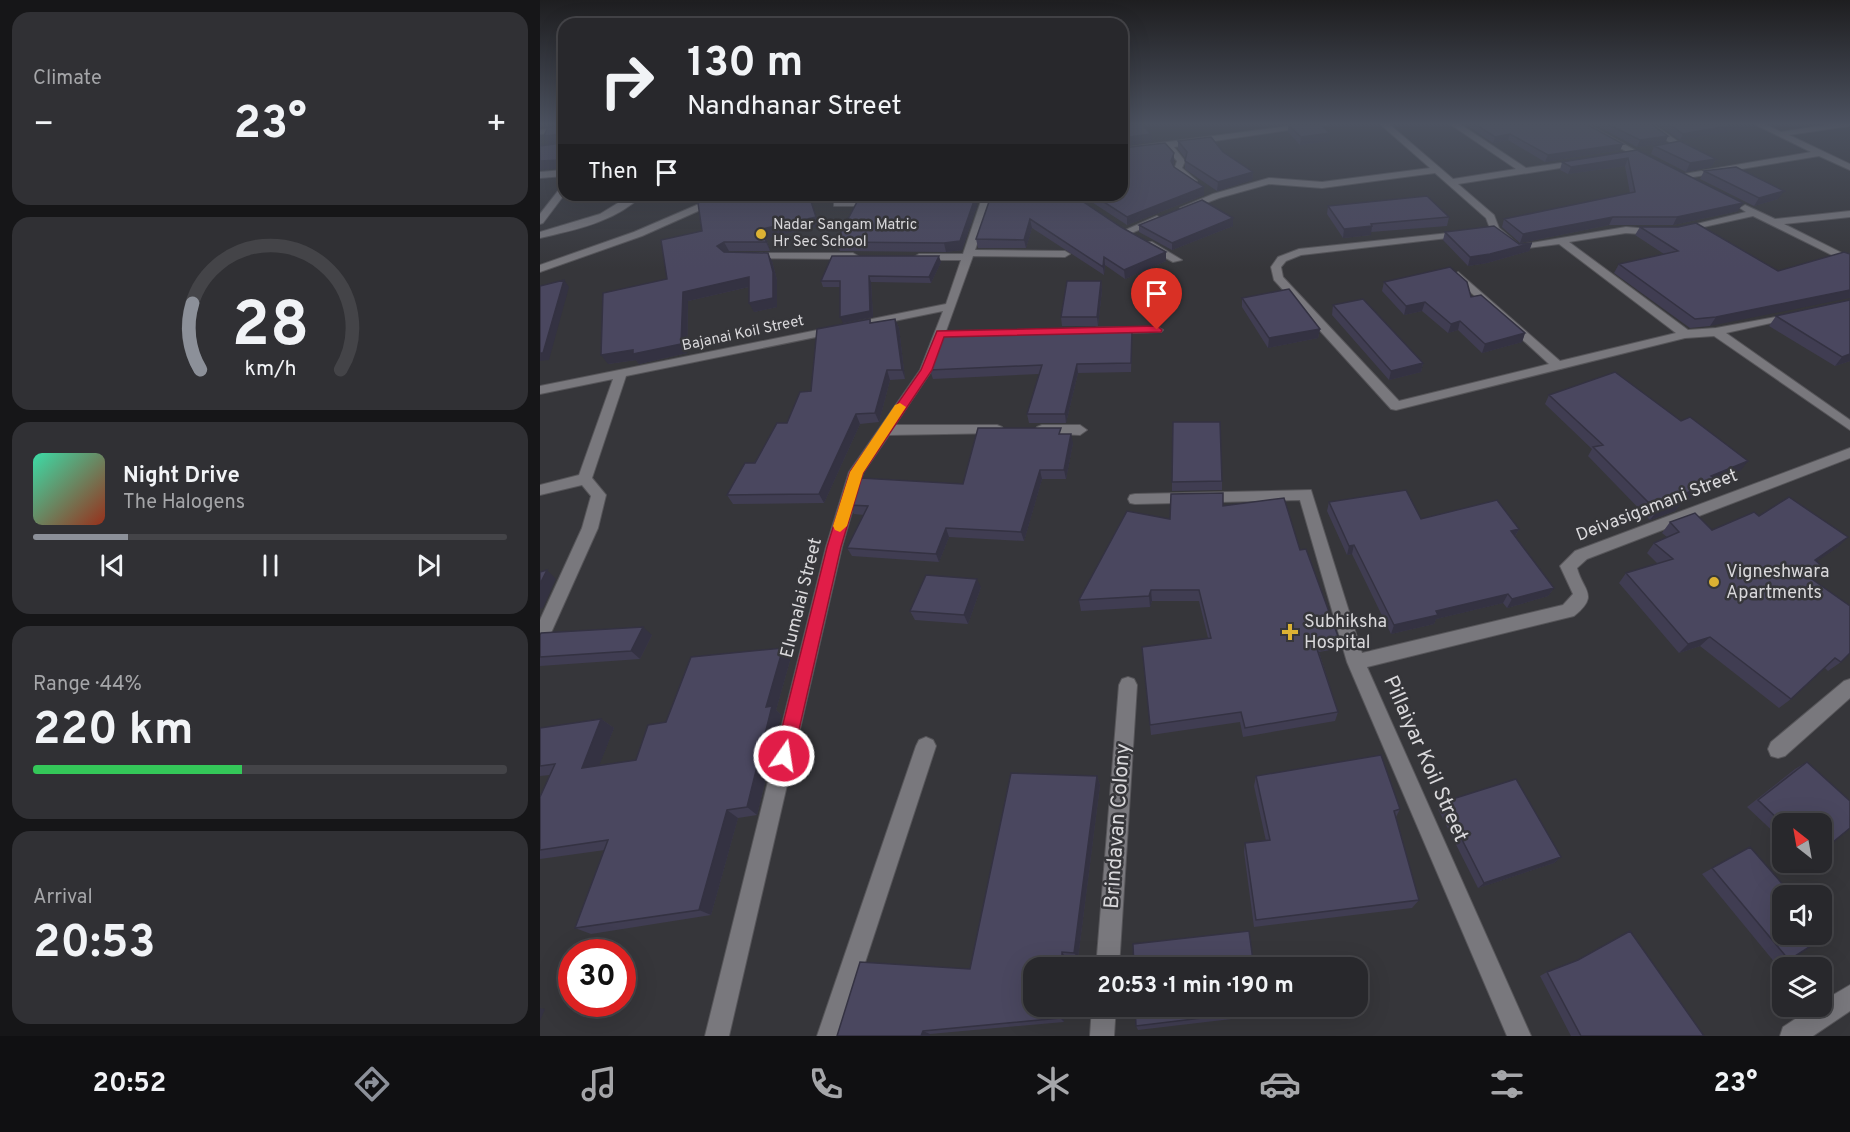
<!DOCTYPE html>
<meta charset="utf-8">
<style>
body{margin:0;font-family:Overpass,sans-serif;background:#303034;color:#f1f3f6;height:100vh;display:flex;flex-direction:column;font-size:22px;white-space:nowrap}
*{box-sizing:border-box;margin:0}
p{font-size:20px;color:#a5a6a9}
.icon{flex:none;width:33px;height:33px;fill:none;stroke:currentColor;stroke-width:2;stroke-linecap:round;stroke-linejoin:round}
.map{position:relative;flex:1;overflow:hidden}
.details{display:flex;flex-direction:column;gap:12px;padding:12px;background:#161618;width:540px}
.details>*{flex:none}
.hud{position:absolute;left:18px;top:18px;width:570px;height:183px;border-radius:18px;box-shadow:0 6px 24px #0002,0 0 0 2px #444448;background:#28282c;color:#f1f3f6;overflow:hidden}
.needle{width:39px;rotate:329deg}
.tools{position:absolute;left:1232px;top:813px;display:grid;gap:12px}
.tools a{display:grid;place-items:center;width:60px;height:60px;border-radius:12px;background:#28282c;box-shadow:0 6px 24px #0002,0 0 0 2px #444448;font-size:30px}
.speed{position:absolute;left:18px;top:939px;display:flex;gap:12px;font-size:30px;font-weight:700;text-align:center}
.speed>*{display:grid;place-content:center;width:78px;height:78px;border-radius:50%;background:#28282c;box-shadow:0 6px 24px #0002,0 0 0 2px #444448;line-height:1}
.speed .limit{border:9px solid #d22;background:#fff;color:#111}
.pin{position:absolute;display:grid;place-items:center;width:51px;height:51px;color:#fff;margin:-62px -26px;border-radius:50% 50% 50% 0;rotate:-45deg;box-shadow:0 0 6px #0007}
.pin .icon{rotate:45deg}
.me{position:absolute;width:66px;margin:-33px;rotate:13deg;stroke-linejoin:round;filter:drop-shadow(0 0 4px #0008)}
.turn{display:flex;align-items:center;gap:21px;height:126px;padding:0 30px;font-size:27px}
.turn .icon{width:78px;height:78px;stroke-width:2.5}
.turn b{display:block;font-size:42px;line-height:51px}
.then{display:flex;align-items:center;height:57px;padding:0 30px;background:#0003;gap:12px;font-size:22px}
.big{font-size:45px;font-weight:700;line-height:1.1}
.details .tile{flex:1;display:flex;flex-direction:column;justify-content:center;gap:9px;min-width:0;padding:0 21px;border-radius:18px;background:#303034}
.details .dial{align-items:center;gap:0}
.dial svg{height:156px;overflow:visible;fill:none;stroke:#444448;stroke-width:7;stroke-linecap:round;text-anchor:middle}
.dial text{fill:#f1f3f6;stroke:none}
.song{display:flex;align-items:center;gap:18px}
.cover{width:72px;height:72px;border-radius:9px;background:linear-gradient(135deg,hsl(160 70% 55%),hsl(10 70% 35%))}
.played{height:6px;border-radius:3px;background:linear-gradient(90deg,#8c9099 20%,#444448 20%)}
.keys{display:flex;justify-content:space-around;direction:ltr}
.heat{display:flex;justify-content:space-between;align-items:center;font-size:33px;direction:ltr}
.charge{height:9px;border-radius:4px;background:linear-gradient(90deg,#34c759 44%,#444448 0)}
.trip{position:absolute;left:483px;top:957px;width:345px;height:60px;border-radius:18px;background:#28282c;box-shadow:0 6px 24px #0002,0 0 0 2px #444448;font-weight:700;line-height:60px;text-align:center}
.menu{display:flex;height:96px;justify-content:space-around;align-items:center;background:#101012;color:#a5a6a9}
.menu .icon{width:42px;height:42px}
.menu .selected{color:#8c9099}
.menu b{font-size:27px;color:#f1f3f6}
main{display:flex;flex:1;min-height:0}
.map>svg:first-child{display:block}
</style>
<main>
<section class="details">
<div class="tile"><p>Climate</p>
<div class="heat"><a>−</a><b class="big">23°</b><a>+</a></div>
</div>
<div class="tile dial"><svg viewBox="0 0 100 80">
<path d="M14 69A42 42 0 1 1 86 69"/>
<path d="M14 69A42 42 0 0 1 10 35" stroke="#8c9099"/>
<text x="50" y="56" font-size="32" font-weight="700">28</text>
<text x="50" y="72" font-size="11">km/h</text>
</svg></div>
<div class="tile">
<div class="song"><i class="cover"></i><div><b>Night Drive</b><p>The Halogens</p></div></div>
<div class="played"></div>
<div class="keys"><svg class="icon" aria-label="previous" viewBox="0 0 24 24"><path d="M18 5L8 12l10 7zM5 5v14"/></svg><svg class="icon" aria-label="pause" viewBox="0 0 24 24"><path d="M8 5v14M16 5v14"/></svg><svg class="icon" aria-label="next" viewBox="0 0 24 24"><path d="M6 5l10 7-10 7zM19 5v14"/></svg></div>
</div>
<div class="tile"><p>Range · 44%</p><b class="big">220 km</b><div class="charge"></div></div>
<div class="tile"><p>Arrival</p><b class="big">20:53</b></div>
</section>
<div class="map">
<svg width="1310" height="1036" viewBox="0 0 1310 1036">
<rect width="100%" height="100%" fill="#36363a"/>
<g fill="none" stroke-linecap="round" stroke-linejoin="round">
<defs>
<path id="street" d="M765,124H789L634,147L645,161L642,168L657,181L653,184L634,170L637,161L626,148L582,154V148Z
M840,124H849L913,179L976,169L910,124H920L986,168L1042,160L1043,162L1039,165L918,184L954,215L959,228L979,245L1086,227L1120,230V234L1117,235L1086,233L1029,242L1148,330L1176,328L1258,313V317L1186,333L1310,420V430L1174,336L1145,338L856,410L851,409L734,280L731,267L738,257L759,249L928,231L930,233L925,236L761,255L746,261L741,267L743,277L859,401L1009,364L914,277L913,275L918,272L1020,361L1136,333L1019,244L973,250L951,231L946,218L895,173L782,188L729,184L679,198L648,210L640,208L673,194L729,178L782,182L890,168Z
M1036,124H1047L1113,160L1106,162Z
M1103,124H1113L1143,145L1122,150V146L1132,144Z
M1214,124H1225L1241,132L1291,124H1310L1309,126L1249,135L1310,164V170L1279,156L1141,179V175L1144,174L1271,152Z
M24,128V132L0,134V130Z
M24,170V176L0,178V172Z
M24,186V195L3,223L0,224V214L21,187Z
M91,195H102C76,222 34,230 0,238V232L60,214Z
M180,195H194L102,236L0,272V265L94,232Z
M443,195H453L435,250L525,251L530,254L525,257L433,256L392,370L355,425H457L462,427L464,430L462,433L349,435L323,473L302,547L189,1036H165L286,547L309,472L380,370L403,311L86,376L52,478L66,495L58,528L6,644L0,646V620L42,528L51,496L42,485L0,495V485L39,475L73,379L0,394V386L406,304L421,260H379L374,257L379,254H423Z
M297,201L336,200L341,203L336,206H294V202Z
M1205,205L1235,219L1310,211V217L1244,224L1310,257V264L1213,216L1141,232L1136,229L1206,212L1200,208Z
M617,216L622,219L620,221L589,234L581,232Z
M604,242H612L642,260L633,262L604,246Z
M211,253H313L318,256L313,259L207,258V254Z
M617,327L623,330L621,332L535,334L529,331L535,328Z
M502,425H540L547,430L540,435L497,433L495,430L497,427Z
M1310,448V458L1047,559L1037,568C1043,591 1060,595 1034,616L827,667L991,1036H967L807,662L760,500L595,504L590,503L588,499L590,495L595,494L771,490L822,653L1023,605L1033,594L1020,566L1035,551Z
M588,677L594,679L597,685L579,968H556L579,685L582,679Z
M1310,679V698L1245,756L1238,758L1231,756L1228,749L1231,742L1304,681Z
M386,737L393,740L396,746L301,1036H277L376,746L379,740Z
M1310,985V1011L1273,1036H1240L1243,1027L1275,1006H1281V1002Z
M552,1006H576L574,1036H550Z"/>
</defs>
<use href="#street" stroke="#565559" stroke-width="2"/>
<use href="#street" fill="#79787d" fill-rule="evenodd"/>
</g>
<path fill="#403d52" d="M925,124H1046L1083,144L1080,150L1005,162L968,140L953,143Z
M1053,124H1111L1128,136L1125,143L1097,147Z
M1117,124H1216L1215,127L1140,140Z
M748,125L789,141L760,145L748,132Z
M638,141L683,152L713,172L712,180L677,191L645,169V158L638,149Z
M1114,146L1176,159L1171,167L1146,172L1111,154Z
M1097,150L1198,211L1133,225H1069L980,243L962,227L964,219L1090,193L1085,166L1028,174L1020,170L1022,162Z
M634,161L633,165L634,167L664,195L587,225L544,197L538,198L581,227L626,252V261L585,279L565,265L564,275L492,228L486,248H438L436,239L457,195H582Z
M1164,171L1238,199L1214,206L1160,179Z
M175,195H269L279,226L226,238L230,251H189L186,252L232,261L237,280V307L214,312L209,287L148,301L147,353L99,364L96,360L68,364L127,279L162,231Z
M437,206L422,250L406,252L300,251L296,242Z
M788,206L909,217L907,226L831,232V235L803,238L787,214Z
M599,225L693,226L632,250L599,232Z
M1100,227L1238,271L1170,326L1150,328L1074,273L1079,264L1124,254L1095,235Z
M905,232L979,244L992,243L989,251L947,263L928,266L903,240Z
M401,262L391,283L331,282L333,317L303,323L300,287H283L281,281Z
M561,281L562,290L558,326H522L521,317Z
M844,282L931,297L985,333L982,342L942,353L918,330L908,333L882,311L864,315L842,291Z
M702,298L780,329L778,338L728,348L702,307Z
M793,305L883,363L881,372L849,380L792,315Z
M1236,316L1310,361L1295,366L1229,326Z
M330,319L331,323L355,319L359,328L365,379L350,380L339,422L320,424L284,503L193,504L187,495L247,423L271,391Z
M555,327L556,332L592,331V340L591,372L538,373L526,423H489L487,414L499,374L393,379L390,370Z
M1009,395L1201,470L1176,480L1177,481L1170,490L1141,502H1142L1135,511L1110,520L1048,456L1052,449L1005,404Z
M522,434L533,443L526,479H502L484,541L409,537L399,562L312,556L307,548L324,515L314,514L309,505L423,484Z
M682,481V490L632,491V482Z
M789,502L881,519L979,529L975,537L1014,588L1008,596L967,608L963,603L896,619L894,624L851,634L812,554L807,555L787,511Z
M683,506L760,550L799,639L796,649L779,652L798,712L795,721L703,737L700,722L611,735L602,647L668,638L659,601H612L610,607L541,611L539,600L630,519Z
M1219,516L1298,547L1276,561L1273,577L1270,578L1301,662L1288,671L1285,668L1251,699L1239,708L1160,646L1139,653L1079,583L1086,573L1118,564L1107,553L1114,543L1127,537L1122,533L1130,522L1172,530Z
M441,587L428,624L375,620L370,611Z
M0,635H112L100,659L0,666Z
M243,648L251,657L236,710L241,715L217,815L198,818L171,915L51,934L35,928L65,850L0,859V797L10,775L0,776V728L61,719L74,728L59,765L96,760L126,722Z
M1267,762L1281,824H1242V840L1207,807L1255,769Z
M557,776L560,785L538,958H526L494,1006H524V1022L390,1034V1036H297L430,969Z
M716,776L860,809L856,817L879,900L872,908L714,927L704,852L705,843L726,841L714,786Z
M903,802L1021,857L1014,863L938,888L898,809Z
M1210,847L1249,960L1236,964L1162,874Z
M1007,972L1164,1036H1031L1000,976Z
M720,1011L717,1016L598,1030L596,1026Z"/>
<path fill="#343242" d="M1198,124H1216L1215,127L1140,140L1143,134Z
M790,133L789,141L760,145L761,137Z
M21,134L24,142L9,144L4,136Z
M611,134L612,142L582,146V138Z
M970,134L968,140L953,143L955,137Z
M1128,136L1125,143L1097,147L1100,140Z
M1083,144L1080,150L1005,162L1008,155Z
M634,153V161L631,169V161Z
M1088,158L1085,166L1028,174L1031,167Z
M1176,159L1171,167L1146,172L1150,163Z
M19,160L24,168L0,170V161Z
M713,172L712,180L677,191L678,182Z
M664,187V195L587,225V217Z
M1244,191L1238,199L1214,206L1219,198Z
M157,195H175L160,201Z
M269,195L279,226L226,238L230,251L226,242L222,229Z
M533,195H544V197L534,199Z
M435,198L437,206L422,250L406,252L404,243Z
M1203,203L1198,211L1133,225L1137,217Z
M1073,217L1069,225L980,243L983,234Z
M693,218V226L632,250V243Z
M490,219L492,228L486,248L484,240Z
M832,226L831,235L803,238L804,229Z
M184,242L189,251L182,255L177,246Z
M992,243L989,251L947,263L928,266L930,257Z
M626,252V261L585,279L584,270Z
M228,253L232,261L237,280V307L214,312L209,303Z
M399,256L401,262L391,283L389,277Z
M564,257L565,265L564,275L563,267Z
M329,276L331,282L333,317L303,323L300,317Z
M209,277L213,286L148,301L147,353L99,364L96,360L68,364L61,355L93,350L143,292Z
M24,280L29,287L9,360L0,361V353Z
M561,281L562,290L558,326L557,317Z
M1310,290V298L1170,326L1176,317Z
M885,302L882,311L864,315L866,306Z
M355,319L359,328L365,379L362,370Z
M920,321L918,330L908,333L911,324Z
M780,329L778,338L728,348L729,338Z
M985,333L982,342L942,353L945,344Z
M1310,354V361L1295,366L1302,357Z
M883,363L881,372L849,380L851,371Z
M537,364L538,373L526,423L525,414Z
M347,370L350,380L339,422L335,413Z
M316,414L320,424L284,503L279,494Z
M531,434L533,443L526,479L524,470Z
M1208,461L1201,470L1164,485L1171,476Z
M500,470L502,479L484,541L481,532Z
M1177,481L1170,490L1130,506L1136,497Z
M1142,502L1135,511L1110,520L1117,511Z
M406,528L409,537L399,562L396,554Z
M979,529L974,538L971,531Z
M1308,537L1298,547L1264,570L1275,560Z
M814,545L812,554L807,555L809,546Z
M1283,567L1273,577L1255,585L1266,575Z
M7,570L16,579L3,608L0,609V584Z
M437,579L441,587L428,624L424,615Z
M1014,588L1008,596L967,608L972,599Z
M611,590L612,601L610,607L609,596Z
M968,594L963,603L896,619L894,624L851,634L854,625L896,611Z
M103,627L112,635L100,659L91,651Z
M1170,637L1160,646L1139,653L1148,644Z
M243,648L251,657L236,710L241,715L217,815L207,807L226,707Z
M61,719L74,728L55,776L42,768Z
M557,776L560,785L538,958L534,953Z
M187,810L198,818L171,915L159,910Z
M1021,857L1014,863L938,888L944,883Z
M522,952L526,958V968H522Z
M520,1006H524V1022L520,1018Z
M0,1008L5,1009L0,1021Z
M383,1031L390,1034V1036H381Z"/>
<path fill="#4a475f" stroke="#343242" stroke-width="1.5" d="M21,124H24V162H21L19,160L0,161V146L21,143V134L4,136L8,127L21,126Z
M587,124H602L611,134L582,138V125Z
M750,124H780L790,133L761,137L748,125Z
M935,124H1046L1083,144L1008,155L970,134L955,137Z
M1067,124H1111L1128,136L1100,140Z
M1129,124H1198L1143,134Z
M671,137L683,152L713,172L678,182L645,161L647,152L638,141Z
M1140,141L1176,159L1150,163L1114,146Z
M625,143L634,153L631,161L634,167L664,187L587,217L553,195H582V148Z
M1097,150L1203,203L1137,217H1073L983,234L964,219L1095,192L1088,158L1031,167L1022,162Z
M1196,167L1244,191L1219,198L1164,171Z
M175,195H269L276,217L222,229L226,242H184L177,246L184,252L228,253L233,272V298L209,303V277L143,292L141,344L93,354V350L61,355L63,293L127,279L121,240L162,231L158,203Z
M457,195H533L581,227L626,252L584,270L564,257L563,267L490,219L484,240L436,239L451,196Z
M887,196L909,217L831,224L832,226L804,229L788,206Z
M435,198L420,241L404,243L296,242L318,200Z
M662,200L693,218L632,243L599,225Z
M1156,223L1238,271L1304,252L1310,254V290L1176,317L1155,319L1079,264L1138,251L1100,227H1138Z
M954,226L979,244L992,243L950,254L930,257L905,232Z
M292,256H399L389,277L329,276L330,311L300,317V281H281Z
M910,267L927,282L931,297L941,295L985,333L945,344L920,321L911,324L885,302L866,306L844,282Z
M24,280L3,353H0V286Z
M527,281H561L557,317H521Z
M749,289L780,329L729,338L702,298Z
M823,299L883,363L851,371L793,305Z
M1310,300V354L1302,357L1236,316Z
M330,319V323L355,319L362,370H347L335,413L316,414L279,494L187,495L205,463H215L237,423H247L260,392L271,391L277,329Z
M555,327V332L592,331L591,363L537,364L525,414H487L502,365L390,370L403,332Z
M1075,372L1141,421L1150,417L1208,461L1171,476L1177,481L1136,497L1142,502L1117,511L1053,447L1063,445L1009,395Z
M633,422H680L682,481L632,482Z
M438,428H521L519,434H531L524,470H500L481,532L406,528L396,554L307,548L328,506L309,505L321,478L423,484Z
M866,490L881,519L957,500L979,529L971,531L1014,588L972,599L968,594L896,611L898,615L854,625L814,545L809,546L789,502Z
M683,493V506L744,498L760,550L766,549L799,639L775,643L798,712L705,728L701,712L610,725L602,647L671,638L659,590H611L609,596L539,600L587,511L630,519L631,494Z
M1249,497L1308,537L1275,560L1283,567L1266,575L1310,606V653L1301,662L1295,658L1251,699L1170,637L1148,644L1086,573L1133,559L1114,543L1139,532L1130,522L1155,513L1172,530L1214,512L1219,516Z
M7,570L0,584V572Z
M386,575L437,579L424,615L370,611Z
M103,627L91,651L0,657V635L1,633Z
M243,648L226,707L232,706L207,807L187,810L159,910L35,928L68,840L0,850V797L15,764L0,766V728L61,719L42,768L96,760L108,725L126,722L151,657Z
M841,755L860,809L854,811L879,900L716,920L705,843L730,840L716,776Z
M1267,762L1310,801V828L1281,852V824H1243L1218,800Z
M471,773L557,776L534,953L522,952V968H494V1006H520V1018L383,1031L381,1036H297L320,962L430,969Z
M976,779L1021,857L944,883L903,802Z
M1210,847L1253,896H1242V934H1281V927L1288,935L1249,960L1172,868Z
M709,931L714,968H594L593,944Z
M1090,931L1164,1036H1041L1007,972L1038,960Z
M595,1006H719L720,1011L596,1026Z"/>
<linearGradient id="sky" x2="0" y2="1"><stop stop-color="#1e1e20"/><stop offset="0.46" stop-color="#4c5260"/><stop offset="1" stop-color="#4c5260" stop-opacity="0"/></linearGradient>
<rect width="1310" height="269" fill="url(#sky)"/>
<path fill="#e11d48" stroke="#92132f" stroke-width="1.5" d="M617,326L622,330L621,332L404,337L392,370L323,473L301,547L253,756L250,762L244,765L238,762L235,756L287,547L310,472L381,370L397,331Z"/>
<path fill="#f59e0b" d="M360,403L366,407L323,473L307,526L300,532L295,530L293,526L310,472L355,405Z"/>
<g fill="#dcb233" stroke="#36363a" stroke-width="2">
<circle cx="221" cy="234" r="6"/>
<circle cx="1174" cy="582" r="6"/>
<path d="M747 623h6v6h6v6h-6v6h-6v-6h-6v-6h6z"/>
</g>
<g text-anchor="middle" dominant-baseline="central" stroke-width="5" stroke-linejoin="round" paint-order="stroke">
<g font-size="15" fill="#d9d8db" stroke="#36363a" text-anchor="start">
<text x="233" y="225">Nadar Sangam Matric<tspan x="233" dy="17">Hr Sec School</tspan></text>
</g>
<g font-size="15" fill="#d9d8db" stroke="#36363a">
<text transform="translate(203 334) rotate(-12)">Bajanai Koil Street</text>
</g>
<g font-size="18" fill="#d9d8db" stroke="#36363a">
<text transform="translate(1117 506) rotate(-21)">Deivasigamani Street</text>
<text transform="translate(262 598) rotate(-76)">Elumalai Street</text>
</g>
<g font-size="18" fill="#d9d8db" stroke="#36363a" text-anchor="start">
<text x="1186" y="572">Vigneshwara<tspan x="1186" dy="21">Apartments</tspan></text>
<text x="764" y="622">Subhiksha<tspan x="764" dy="21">Hospital</tspan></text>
</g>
<g font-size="21" fill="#d9d8db" stroke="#36363a">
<text transform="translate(885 759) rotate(66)">Pillaiyar Koil Street</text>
<text transform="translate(578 826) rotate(-86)">Brindavan Colony</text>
</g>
</g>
</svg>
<div class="tools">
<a><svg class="needle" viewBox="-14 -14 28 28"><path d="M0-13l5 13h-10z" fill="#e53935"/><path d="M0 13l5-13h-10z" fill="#a5a6a9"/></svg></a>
<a><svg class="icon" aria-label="sound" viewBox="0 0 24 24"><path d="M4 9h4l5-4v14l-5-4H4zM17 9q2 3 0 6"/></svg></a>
<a><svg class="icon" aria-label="layers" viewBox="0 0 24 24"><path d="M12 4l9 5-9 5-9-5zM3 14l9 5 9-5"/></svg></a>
</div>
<div class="speed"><div class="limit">30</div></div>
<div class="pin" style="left:617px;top:330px;background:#d93025"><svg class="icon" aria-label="arrive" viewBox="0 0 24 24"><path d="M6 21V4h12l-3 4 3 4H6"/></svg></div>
<svg class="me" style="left:244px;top:756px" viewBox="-20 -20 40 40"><circle r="17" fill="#e11d48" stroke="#fff" stroke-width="3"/><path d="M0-11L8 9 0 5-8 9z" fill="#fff"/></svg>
<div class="trip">20:53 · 1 min · 190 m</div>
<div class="hud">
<div class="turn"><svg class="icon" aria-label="right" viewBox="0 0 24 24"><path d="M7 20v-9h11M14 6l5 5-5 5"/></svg><div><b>130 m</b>Nandhanar Street</div></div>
<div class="then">Then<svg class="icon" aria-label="arrive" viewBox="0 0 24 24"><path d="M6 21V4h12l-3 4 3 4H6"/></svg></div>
</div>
</div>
</main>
<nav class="menu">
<b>20:52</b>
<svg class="icon selected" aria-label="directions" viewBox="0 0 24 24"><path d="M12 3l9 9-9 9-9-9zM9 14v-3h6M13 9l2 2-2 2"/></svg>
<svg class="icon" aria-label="music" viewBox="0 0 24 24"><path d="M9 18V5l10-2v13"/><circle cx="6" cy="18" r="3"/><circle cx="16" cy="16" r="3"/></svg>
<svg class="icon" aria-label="phone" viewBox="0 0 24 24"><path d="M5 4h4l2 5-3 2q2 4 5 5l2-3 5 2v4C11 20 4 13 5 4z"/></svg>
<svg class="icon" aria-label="climate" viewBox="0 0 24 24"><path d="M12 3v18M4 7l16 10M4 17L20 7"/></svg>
<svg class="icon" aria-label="car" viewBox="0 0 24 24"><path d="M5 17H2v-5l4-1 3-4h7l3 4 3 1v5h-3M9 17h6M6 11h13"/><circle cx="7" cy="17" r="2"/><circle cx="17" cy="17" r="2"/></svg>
<svg class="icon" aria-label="filters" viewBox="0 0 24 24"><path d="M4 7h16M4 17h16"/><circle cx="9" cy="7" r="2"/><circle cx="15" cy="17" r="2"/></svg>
<b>23°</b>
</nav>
